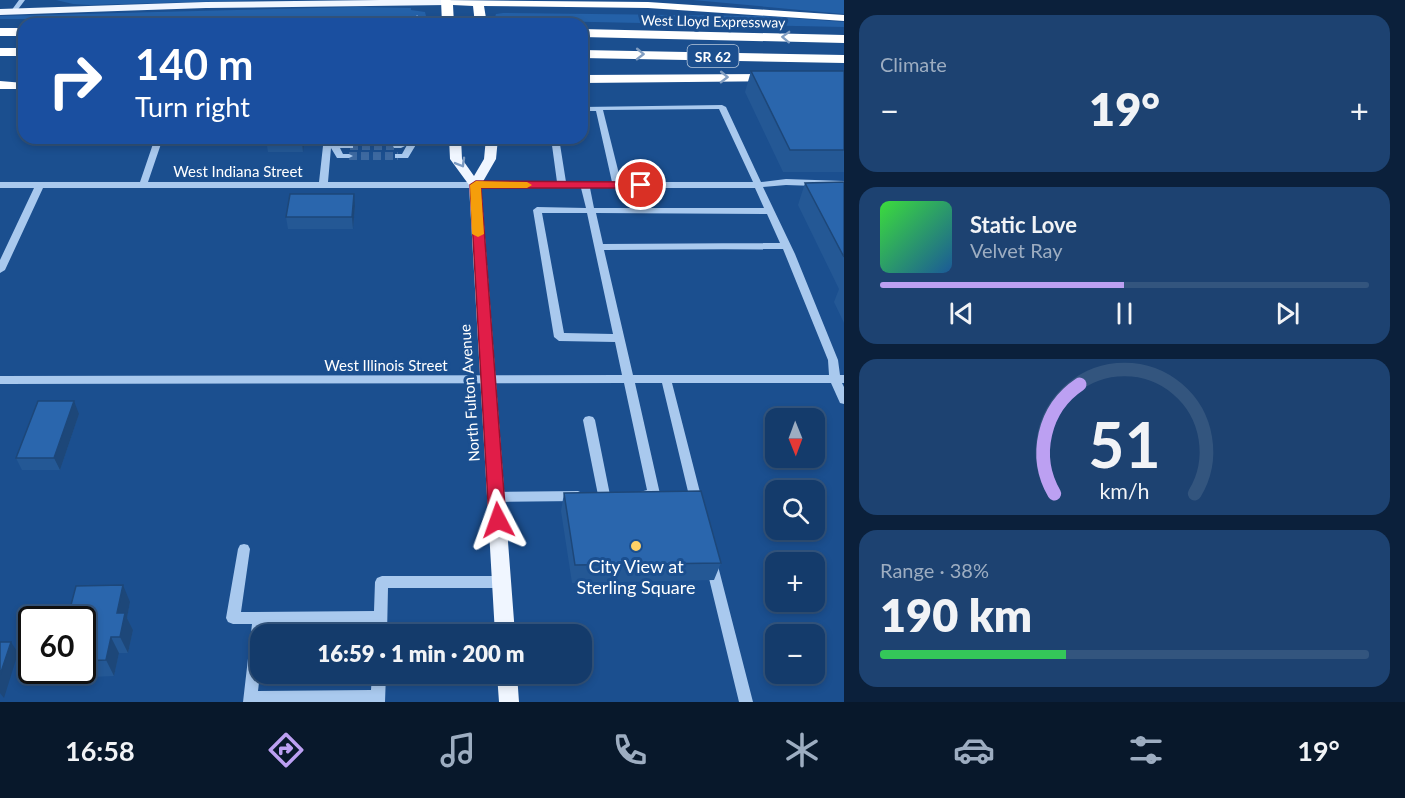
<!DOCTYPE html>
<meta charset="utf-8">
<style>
body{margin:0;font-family:Lato,sans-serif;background:#1d4271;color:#f1f3f6;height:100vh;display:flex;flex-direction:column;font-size:22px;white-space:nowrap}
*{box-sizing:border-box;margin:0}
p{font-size:20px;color:#9dadc1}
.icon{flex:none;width:33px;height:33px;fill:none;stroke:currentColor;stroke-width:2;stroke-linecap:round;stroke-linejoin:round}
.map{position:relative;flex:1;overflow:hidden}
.side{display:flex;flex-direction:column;gap:15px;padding:15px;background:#0b203b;width:561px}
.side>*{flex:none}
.guide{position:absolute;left:18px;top:18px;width:570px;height:126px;border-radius:18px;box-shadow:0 3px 9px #0003,0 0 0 2px #33557e;background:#1a4fa0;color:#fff;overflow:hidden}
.needle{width:39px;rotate:179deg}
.controls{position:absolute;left:765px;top:408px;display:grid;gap:12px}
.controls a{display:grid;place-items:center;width:60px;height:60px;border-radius:12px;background:#143b6b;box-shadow:0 3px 9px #0003,0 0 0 2px #33557e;font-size:30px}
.speed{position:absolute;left:18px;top:606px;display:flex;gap:12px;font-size:30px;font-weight:700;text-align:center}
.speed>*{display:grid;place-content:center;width:78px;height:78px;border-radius:50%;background:#143b6b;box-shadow:0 3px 9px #0003,0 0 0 2px #33557e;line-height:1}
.speed .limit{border:3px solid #111;border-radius:9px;background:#fff;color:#111}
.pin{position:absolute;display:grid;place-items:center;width:51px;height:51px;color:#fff;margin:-26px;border:3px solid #fff;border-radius:50%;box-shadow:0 2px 6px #0007}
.me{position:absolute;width:66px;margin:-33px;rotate:356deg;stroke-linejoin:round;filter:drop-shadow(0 0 4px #0008)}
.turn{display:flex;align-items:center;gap:21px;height:126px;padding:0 18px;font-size:27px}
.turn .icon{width:78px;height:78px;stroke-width:2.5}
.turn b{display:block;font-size:42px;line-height:51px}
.big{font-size:45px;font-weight:800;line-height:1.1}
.side .tile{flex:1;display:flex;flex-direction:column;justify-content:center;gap:9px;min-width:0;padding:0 21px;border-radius:18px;background:#1d4271}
.side .dial{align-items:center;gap:0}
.dial svg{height:156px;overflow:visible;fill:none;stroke:#33557e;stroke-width:7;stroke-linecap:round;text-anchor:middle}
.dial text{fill:#f1f3f6;stroke:none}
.song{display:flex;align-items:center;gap:18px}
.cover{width:72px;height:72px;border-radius:9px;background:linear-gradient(135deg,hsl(120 70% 55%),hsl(210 70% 35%))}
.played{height:6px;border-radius:3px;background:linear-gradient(90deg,#bca0f2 50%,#33557e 50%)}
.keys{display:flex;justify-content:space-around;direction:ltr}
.heat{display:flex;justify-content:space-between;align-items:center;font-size:33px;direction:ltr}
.charge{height:9px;border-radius:4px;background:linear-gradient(90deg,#34c759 38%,#33557e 0)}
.trip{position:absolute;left:250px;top:624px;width:342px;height:60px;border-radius:18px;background:#143b6b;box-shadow:0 3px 9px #0003,0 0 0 2px #33557e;font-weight:800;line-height:60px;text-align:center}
.dock{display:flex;height:96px;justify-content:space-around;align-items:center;background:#08182b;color:#9dadc1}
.dock .icon{width:42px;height:42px}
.dock .current{color:#bca0f2}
.dock b{font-size:27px;color:#f1f3f6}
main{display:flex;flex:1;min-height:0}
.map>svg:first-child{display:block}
</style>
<main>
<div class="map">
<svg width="844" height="702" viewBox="0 0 844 702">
<rect width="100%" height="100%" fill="#1b4f8f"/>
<path fill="#2461a8" d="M56,0H265L89,5L73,4Z
M693,0H844V14Z
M357,7L411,8V10L425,12L427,20L0,19V16Z
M503,13L763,16L844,22V27L494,20L496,14Z"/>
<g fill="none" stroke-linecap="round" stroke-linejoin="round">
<path stroke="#3d69a0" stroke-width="8" stroke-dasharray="8 4" stroke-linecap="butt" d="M350,146H397
M349,156H398"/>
<path stroke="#a9c9ee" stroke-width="3" stroke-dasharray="2 3" stroke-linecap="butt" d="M416,16L420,22H430"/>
<path fill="#a9c9ee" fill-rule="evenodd" d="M19,0H25L16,12H12L11,11Z
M722,105L726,107L761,182L786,179L844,181V187L786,185L763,187L795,254L838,360L840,375H844V383H842L844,387V404L840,403L831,383H672L703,504L701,508L697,509L693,508L691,504L662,383H635L660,494L658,497L644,500L640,498L638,495L640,492L647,490L624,383L0,384V376L622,375L615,342L559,341L554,337L533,210L537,207L586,208L581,188H43L5,270L0,273V260L34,188H0V182H140L155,138H163L148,182H319L323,146L331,144L333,138H341L339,144H353V148H340L343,154H349L353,156L349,158H337L331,148L328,182H557L551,138H559L566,182H612L596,111H582V107ZM719,109L753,182H621L603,110ZM590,188H755L764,208H594ZM542,213H587L613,334L564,333ZM596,213L767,214L780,243L603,244ZM783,249L828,360L829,375H633L604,250Z
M408,138H420L408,158H395V154H402L407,145L401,148H394L393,146Z
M589,416L593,417L595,420L610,495L608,498L604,500L600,498L598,495L583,420L585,417Z
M578,491L582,493L584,496L582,499L578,501L496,502L492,501L490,497L492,493L496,492Z
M244,544L248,545L250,549L241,612L374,611L375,582L377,578L382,576H502L507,578L509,582L507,586L502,588H388L387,634H373L374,623L265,624L264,634H261V665L258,691L371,690L372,674H386L385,702H243L252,624H233L228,622L226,618L238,549L240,545Z
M712,560L717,562L718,566L753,702H739L706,566L707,562Z"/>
<path fill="#f0f6ff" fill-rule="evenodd" d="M380,0H450L452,2L447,5L206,8L0,15V9L206,2Z
M449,138H461L462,159L474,176L484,159L486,138H498L496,159L481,185L515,634H495L469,185L450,159Z
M497,674H517L519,702H499Z"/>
<path fill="#fff" fill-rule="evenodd" d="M441,0L648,2L844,15V21L648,8L484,6L487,24H475L473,6L453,5L454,24H442Z
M0,28H24V36H0Z
M582,29L844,35V43L582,37Z
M0,48H24V56H0Z
M582,50L844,55V63L582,58Z
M772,74L778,78L777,81L582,83V75Z
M0,81L24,83V89H0Z"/>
</g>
<path fill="#245895" d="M751,71H844V172H783L745,92Z
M305,138L303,152H268L266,140Z
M844,182V323L834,302L839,289L798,205L805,183Z
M355,206L353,229H288L286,217Z
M79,414L60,470H22L16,458Z
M564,493L721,563L714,580L572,583L561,511Z
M130,602L127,618L133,630L128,653H119L114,676L45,679L40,670H82V620Z"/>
<path fill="#1d4779" d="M302,138H305L303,152L302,140Z
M354,194L355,206L353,229L352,217Z
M74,401L79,414L60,470L54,458Z
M123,585L130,602L127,618L133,630L128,653L120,637L117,613Z
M111,637L119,653L114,676L106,660Z
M11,642L18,653L4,698L0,693V675Z"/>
<path fill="#2a66ad" stroke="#1d4779" stroke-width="1.5" d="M751,71H844V150H790Z
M267,138H302V140H266Z
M844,182V257L805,183Z
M290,194H354L352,217H286Z
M38,401H74L54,458H16Z
M701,491L721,563L575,565L564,493Z
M123,585L117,613H125L120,637H111L106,660L82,661V620H67L76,586Z
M0,642H11L0,675Z"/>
<defs><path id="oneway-chevron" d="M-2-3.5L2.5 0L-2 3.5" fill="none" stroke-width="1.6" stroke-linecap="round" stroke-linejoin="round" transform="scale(1.5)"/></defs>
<g stroke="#829ec1">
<use href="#oneway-chevron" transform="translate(786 37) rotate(-178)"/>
<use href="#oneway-chevron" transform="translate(640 54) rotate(1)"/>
<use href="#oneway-chevron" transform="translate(724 77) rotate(1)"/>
</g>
<use stroke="#7b9ac1" href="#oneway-chevron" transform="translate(461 163) rotate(60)"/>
<path fill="#e11d48" stroke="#92132f" stroke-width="1.5" d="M476,181L641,182L646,185L641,188H481L506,520L503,525L498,527L492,525L489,520L470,185Z"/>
<path fill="#f59e0b" d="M476,181L527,182L532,185L527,188H481L484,234L478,237L472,234L470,185Z"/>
<circle fill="#ffd166" stroke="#1b4f8f" stroke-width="2" cx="636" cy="546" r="6"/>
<g text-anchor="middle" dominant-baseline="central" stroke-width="6" stroke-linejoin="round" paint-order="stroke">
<g font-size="14" fill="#fff" stroke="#1b4f8f">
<text transform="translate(713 21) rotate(1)">West Lloyd Expressway</text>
</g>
<rect fill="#1b4f8f" stroke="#bbcadd" stroke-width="1.5" x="687.5" y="45" width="51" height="22" rx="4.5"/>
<g font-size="14" font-weight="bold" fill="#fff">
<text x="713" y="56">SR 62</text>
</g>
<g font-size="15" fill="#fff" stroke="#1b4f8f">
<text x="238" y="171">West Indiana Street</text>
<text x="386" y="365">West Illinois Street</text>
<text transform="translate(469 393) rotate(-94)">North Fulton Avenue</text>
</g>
<g font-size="18" fill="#fff" stroke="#1b4f8f">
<text x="636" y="566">City View at<tspan x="636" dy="21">Sterling Square</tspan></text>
</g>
</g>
</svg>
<div class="controls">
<a><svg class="needle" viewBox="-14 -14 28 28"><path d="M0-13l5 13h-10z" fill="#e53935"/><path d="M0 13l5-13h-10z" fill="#9dadc1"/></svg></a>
<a><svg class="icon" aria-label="search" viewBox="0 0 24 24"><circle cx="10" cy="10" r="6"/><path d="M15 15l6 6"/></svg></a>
<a>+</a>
<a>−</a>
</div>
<div class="speed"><div class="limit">60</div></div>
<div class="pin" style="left:641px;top:185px;background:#d93025"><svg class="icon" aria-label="arrive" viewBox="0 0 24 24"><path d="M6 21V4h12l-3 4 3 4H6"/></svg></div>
<svg class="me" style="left:498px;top:520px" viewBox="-20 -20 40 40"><path d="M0-17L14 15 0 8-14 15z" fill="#e11d48" stroke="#fff" stroke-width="4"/></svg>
<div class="trip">16:59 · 1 min · 200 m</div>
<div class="guide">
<div class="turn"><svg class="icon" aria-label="right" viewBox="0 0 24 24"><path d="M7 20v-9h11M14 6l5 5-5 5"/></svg><div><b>140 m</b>Turn right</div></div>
</div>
</div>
<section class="side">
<div class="tile"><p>Climate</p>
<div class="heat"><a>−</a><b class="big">19°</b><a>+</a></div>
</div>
<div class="tile">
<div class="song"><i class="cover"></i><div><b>Static Love</b><p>Velvet Ray</p></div></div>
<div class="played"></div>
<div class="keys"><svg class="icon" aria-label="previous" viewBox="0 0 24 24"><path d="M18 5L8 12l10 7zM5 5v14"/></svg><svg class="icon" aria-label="pause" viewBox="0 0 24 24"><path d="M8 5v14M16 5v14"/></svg><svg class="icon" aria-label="next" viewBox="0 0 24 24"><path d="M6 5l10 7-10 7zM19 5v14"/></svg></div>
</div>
<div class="tile dial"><svg viewBox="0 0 100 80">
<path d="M14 69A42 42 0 1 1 86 69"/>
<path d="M14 69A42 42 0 0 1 27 13" stroke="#bca0f2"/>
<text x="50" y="56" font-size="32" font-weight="700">51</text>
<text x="50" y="72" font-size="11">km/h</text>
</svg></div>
<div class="tile"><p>Range · 38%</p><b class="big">190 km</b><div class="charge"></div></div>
</section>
</main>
<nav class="dock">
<b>16:58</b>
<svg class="icon current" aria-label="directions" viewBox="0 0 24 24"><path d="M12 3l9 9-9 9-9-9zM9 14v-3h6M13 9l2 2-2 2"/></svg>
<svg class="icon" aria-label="music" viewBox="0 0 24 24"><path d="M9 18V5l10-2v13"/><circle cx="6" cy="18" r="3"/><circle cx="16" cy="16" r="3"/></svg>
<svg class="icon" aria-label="phone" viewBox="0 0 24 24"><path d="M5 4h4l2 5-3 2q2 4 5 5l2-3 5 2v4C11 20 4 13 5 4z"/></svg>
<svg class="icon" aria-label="climate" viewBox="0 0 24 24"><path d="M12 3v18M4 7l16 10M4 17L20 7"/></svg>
<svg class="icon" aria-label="car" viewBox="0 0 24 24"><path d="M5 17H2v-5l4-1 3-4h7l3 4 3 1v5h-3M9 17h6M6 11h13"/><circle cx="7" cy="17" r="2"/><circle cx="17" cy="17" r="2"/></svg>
<svg class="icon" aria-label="filters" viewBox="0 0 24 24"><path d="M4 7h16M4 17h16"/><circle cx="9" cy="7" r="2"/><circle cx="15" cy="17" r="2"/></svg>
<b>19°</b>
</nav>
